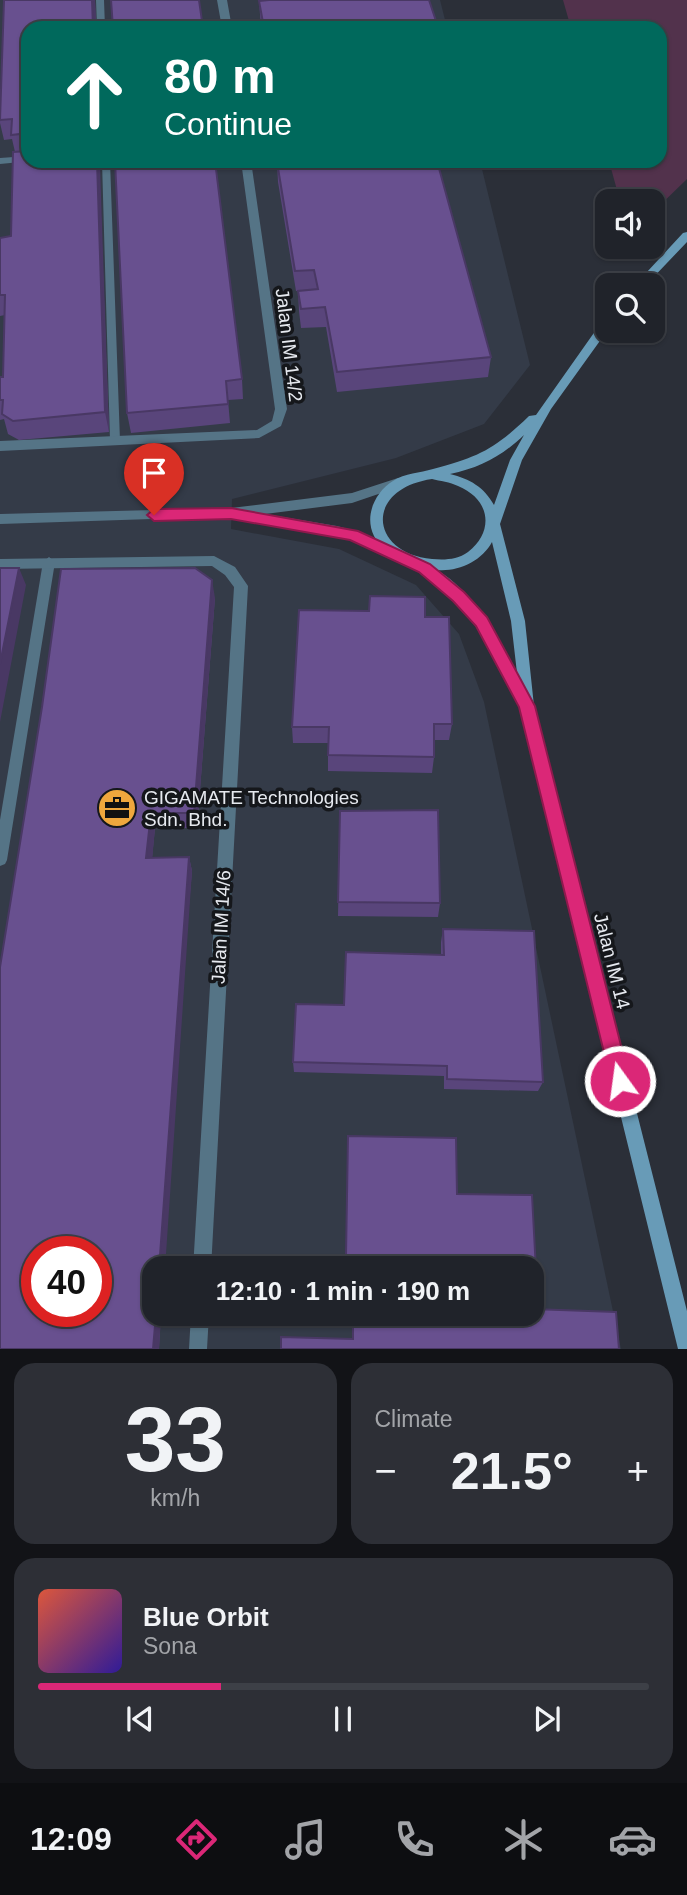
<!DOCTYPE html>
<meta charset="utf-8">
<style>
body{margin:0;font-family:Helvetica,sans-serif;background:#2d2f36;color:#f1f3f6;height:100vh;display:flex;flex-direction:column;font-size:26px;white-space:nowrap}
*{box-sizing:border-box;margin:0}
p{font-size:23px;color:#a2a4a8}
.icon{flex:none;width:38px;height:38px;fill:none;stroke:currentColor;stroke-width:2;stroke-linecap:round;stroke-linejoin:round}
.map{position:relative;height:1349px;overflow:hidden}
.sheet{display:flex;flex-direction:column;gap:14px;padding:14px;background:#121317;flex:1}
.sheet>*{flex:none}
.hud{position:absolute;left:21px;top:21px;width:646px;height:147px;border-radius:21px;box-shadow:0 2px 5px #0004,0 0 0 2px #3d4047;background:#00695c;color:#fff;overflow:hidden}
.controls{position:absolute;left:595px;top:189px;display:grid;gap:14px}
.controls a{display:grid;place-items:center;width:70px;height:70px;border-radius:14px;background:#20232a;box-shadow:0 2px 5px #0004,0 0 0 2px #3d4047;font-size:35px}
.speed{position:absolute;left:21px;top:1236px;display:flex;gap:14px;font-size:35px;font-weight:700;text-align:center}
.speed>*{display:grid;place-content:center;width:91px;height:91px;border-radius:50%;background:#20232a;box-shadow:0 2px 5px #0004,0 0 0 2px #3d4047;line-height:1}
.speed .limit{border:10px solid #d22;background:#fff;color:#111}
.pin{position:absolute;display:grid;place-items:center;width:60px;height:60px;color:#fff;margin:-72px -30px;border-radius:50% 50% 50% 0;rotate:-45deg;box-shadow:0 0 7px #0007}
.pin .icon{rotate:45deg}
.me{position:absolute;width:77px;margin:-38px;rotate:346deg;stroke-linejoin:round;filter:drop-shadow(0 0 5px #0008)}
.turn{display:flex;align-items:center;gap:24px;height:147px;padding:0 28px;font-size:32px}
.turn .icon{width:91px;height:91px;stroke-width:2.5}
.turn b{display:block;font-size:49px;line-height:60px}
.big{font-size:52px;font-weight:800;line-height:1.1}
.sheet .card{flex:1;display:flex;flex-direction:column;justify-content:center;gap:10px;min-width:0;padding:0 24px;border-radius:21px;background:#2d2f36}
.sheet .dial{align-items:center;gap:0}
.dial b{font-size:91px;line-height:1}
.song{display:flex;align-items:center;gap:21px}
.cover{width:84px;height:84px;border-radius:10px;background:linear-gradient(135deg,hsl(10 70% 55%),hsl(250 70% 35%))}
.played{height:7px;border-radius:4px;background:linear-gradient(90deg,#db2777 30%,#3d4047 30%)}
.keys{display:flex;justify-content:space-around;direction:ltr}
.heat{display:flex;justify-content:space-between;align-items:center;font-size:38px;direction:ltr}
.sheet .tiles{flex:1;display:grid;gap:14px;grid-template-columns:1fr 1fr}
.card:last-child{grid-column:span 2}
.trip{position:absolute;left:142px;top:1256px;width:402px;height:70px;border-radius:21px;background:#20232a;box-shadow:0 2px 5px #0004,0 0 0 2px #3d4047;font-weight:800;line-height:70px;text-align:center}
.tab-bar{display:flex;height:112px;justify-content:space-around;align-items:center;background:#0d0e11;color:#a2a4a8}
.tab-bar .icon{width:49px;height:49px}
.tab-bar .current{color:#db2777}
.tab-bar b{font-size:32px;color:#f1f3f6}
.map>svg:first-child{display:block}
</style>
<div class="map">
<svg width="687" height="1349" viewBox="0 0 687 1349">
<rect width="100%" height="100%" fill="#2b2f38"/>
<path fill="#343b48" fill-rule="evenodd" d="M0,0H440L447,28H28V161H480L530,365L484,424L396,458L232,499L231,529L339,549L416,585L459,634L484,702L621,1349H0ZM37,1251H96V1311H37ZM154,1269H532V1314H154Z"/>
<path fill="#52324c" d="M563,0H687V179L653,212V201H620L609,161H660V28H571Z"/>
<g fill="none" stroke-linecap="round" stroke-linejoin="round">
<path fill="#557486" fill-rule="evenodd" d="M96,0H104L105,28H97Z
M28,156V161H31L0,164V158Z
M102,161H110L120,441L115,445L110,441Z
M49,557L55,562L7,860L5,864L0,866V820L43,562Z"/>
<path fill="#557486" fill-rule="evenodd" d="M217,0H227L232,28H222Z
M241,161H251L287,409L281,426L259,438L0,451V441L257,430L272,421L275,409Z
M398,478L404,483L402,486L352,503L265,514L337,526L363,533L403,551L405,555L403,559L398,560L359,542L337,536L249,521L243,516L0,524V514L231,508L352,493Z
M214,556L235,567L248,586L211,1269H193L234,587L225,575L212,566L0,569V559Z
M191,1314H209L207,1349H189Z"/>
<path fill="#689bb7" fill-rule="evenodd" d="M687,232V242L646,285H635L683,233Z
M607,319V331L551,409L522,460L500,524L525,621L534,706L687,1311V1349H678L520,706C499,668 481,625 449,594C437,584 423,573 411,565C396,556 383,553 374,536C364,516 375,492 393,481C405,473 420,473 433,469C479,457 495,449 529,416L536,415L603,320ZM524,435L510,460L494,505C484,487 470,479 450,474C480,468 502,456 524,435ZM432,479C440,481 450,482 458,486C490,499 495,531 468,552C457,560 444,560 432,559C369,553 364,489 432,479ZM492,542L511,621L517,673C496,636 475,593 437,570C458,572 482,561 492,542Z"/>
</g>
<path fill="#59457b" d="M4,0H95L96,28H28V161H99L109,432L19,440L8,434L4,419L0,420V377H3L5,315L0,316V238L11,236L13,152H15L12,139L4,140L0,123Z
M259,1L437,24V28H261Z
M115,161L242,379L243,399L228,400L230,423L131,433L127,413Z
M277,162L491,357L488,377L337,392L326,327L301,328L299,311L298,291H296L278,182Z
M215,598L197,828H155L152,858L189,857L192,871L154,1314H161L159,1349H0L42,707Z
M425,617L452,724L449,740H434V757L432,773L328,771V743H293L292,727Z
M340,811L440,903L438,917L338,916Z
M443,929L543,1082L538,1091L444,1089V1076L294,1072L293,1062L344,1005L441,955V942Z
M348,1136L456,1138L457,1194L532,1195L537,1289L532,1294V1269H453V1263L346,1261Z"/>
<path fill="#493864" d="M92,0H95L96,28H93Z
M97,161H99L100,166L109,432L105,412Z
M19,568L26,585L0,722V664Z
M212,580L215,598L197,828L194,813Z
M151,813L155,828L151,872L146,858Z
M189,857L192,871L165,1269H159Z
M156,1314H161L159,1349H153Z"/>
<path fill="#68508f" stroke="#493864" stroke-width="2" fill-rule="evenodd" d="M4,0H92L93,28H28V133L11,135L12,119L0,120Z
M111,0H199L203,28H113Z
M269,0H429L437,24L436,28H264L259,1Z
M28,151V161H97L105,412L13,421L2,414L3,400H0V377H3L5,295H0V238L11,236L13,152Z
M115,161H215L242,379L226,381L228,404L127,413Z
M287,161H437L491,357L337,372L325,307L301,309L298,291L318,289L314,270L295,271L277,162Z
M0,568H19L0,664Z
M195,568L212,580L194,813H151L146,858L189,857L159,1269H154V1314H156L153,1349H0V967L42,707L61,569ZM37,1251H96V1311H37Z
M370,596L425,597V617H449L452,724H434V757L328,755L329,727H292L299,610L369,611Z
M438,810L440,903L338,902L340,811Z
M443,929L534,931L543,1082L447,1079V1066L293,1062L296,1004L344,1005L346,952L444,955Z
M348,1136L456,1138L457,1194L532,1195L537,1289H532V1269H456V1257L346,1255Z
M532,1309L616,1312L619,1349H281V1337L353,1339V1314H532Z"/>
<path fill="#db2777" stroke="#8e194d" stroke-width="2" d="M231,508L358,531L430,564L464,592L487,617L535,706L630,1081L627,1088L620,1091L614,1088L611,1081L519,707L476,626L453,601L419,572L350,540L231,519L154,521L147,515L154,509Z"/>
<defs>
<symbol id="office-disc" viewBox="-11 -11 22 22"><circle r="9.5" fill="#efa73d" stroke="#15171b"/><path d="M-6-3h4V-5.5h4V-3h4V5H-6ZM-1-4.5V-3h2v-1.5ZM-6 0V1H6V0Z" fill="#111"/></symbol>
</defs>
<g fill-rule="evenodd">
<use href="#office-disc" x="95" y="786" width="44" height="44"/>
</g>
<g text-anchor="middle" dominant-baseline="central" stroke-width="7" stroke-linejoin="round" paint-order="stroke">
<g font-size="19" fill="#e6e9ef" stroke="#15171b">
<text transform="translate(289 345) rotate(83)">Jalan IM 14/2</text>
<text transform="translate(221 927) rotate(-87)">Jalan IM 14/6</text>
<text transform="translate(612 961) rotate(76)">Jalan IM 14</text>
</g>
<g font-size="19" fill="#e6e9ef" stroke="#15171b" text-anchor="start">
<text x="144" y="797">GIGAMATE Technologies<tspan x="144" dy="22">Sdn. Bhd.</tspan></text>
</g>
</g>
</svg>
<div class="controls">
<a><svg class="icon" aria-label="sound" viewBox="0 0 24 24"><path d="M4 9h4l5-4v14l-5-4H4zM17 9q2 3 0 6"/></svg></a>
<a><svg class="icon" aria-label="search" viewBox="0 0 24 24"><circle cx="10" cy="10" r="6"/><path d="M15 15l6 6"/></svg></a>
</div>
<div class="speed"><div class="limit">40</div></div>
<div class="pin" style="left:154px;top:515px;background:#d93025"><svg class="icon" aria-label="arrive" viewBox="0 0 24 24"><path d="M6 21V4h12l-3 4 3 4H6"/></svg></div>
<svg class="me" style="left:620px;top:1081px" viewBox="-20 -20 40 40"><circle r="17" fill="#db2777" stroke="#fff" stroke-width="3"/><path d="M0-11L8 9 0 5-8 9z" fill="#fff"/></svg>
<div class="trip">12:10 · 1 min · 190 m</div>
<div class="hud">
<div class="turn"><svg class="icon" aria-label="ahead" viewBox="0 0 24 24"><path d="M12 20V5M6 11l6-6 6 6"/></svg><div><b>80 m</b>Continue</div></div>
</div>
</div>
<section class="sheet">
<div class="tiles">
<div class="card dial"><b>33</b><p>km/h</p></div>
<div class="card"><p>Climate</p>
<div class="heat"><a>−</a><b class="big">21.5°</b><a>+</a></div>
</div>
<div class="card">
<div class="song"><i class="cover"></i><div><b>Blue Orbit</b><p>Sona</p></div></div>
<div class="played"></div>
<div class="keys"><svg class="icon" aria-label="previous" viewBox="0 0 24 24"><path d="M18 5L8 12l10 7zM5 5v14"/></svg><svg class="icon" aria-label="pause" viewBox="0 0 24 24"><path d="M8 5v14M16 5v14"/></svg><svg class="icon" aria-label="next" viewBox="0 0 24 24"><path d="M6 5l10 7-10 7zM19 5v14"/></svg></div>
</div>
</div>
</section>
<nav class="tab-bar">
<b>12:09</b>
<svg class="icon current" aria-label="directions" viewBox="0 0 24 24"><path d="M12 3l9 9-9 9-9-9zM9 14v-3h6M13 9l2 2-2 2"/></svg>
<svg class="icon" aria-label="music" viewBox="0 0 24 24"><path d="M9 18V5l10-2v13"/><circle cx="6" cy="18" r="3"/><circle cx="16" cy="16" r="3"/></svg>
<svg class="icon" aria-label="phone" viewBox="0 0 24 24"><path d="M5 4h4l2 5-3 2q2 4 5 5l2-3 5 2v4C11 20 4 13 5 4z"/></svg>
<svg class="icon" aria-label="climate" viewBox="0 0 24 24"><path d="M12 3v18M4 7l16 10M4 17L20 7"/></svg>
<svg class="icon" aria-label="car" viewBox="0 0 24 24"><path d="M5 17H2v-5l4-1 3-4h7l3 4 3 1v5h-3M9 17h6M6 11h13"/><circle cx="7" cy="17" r="2"/><circle cx="17" cy="17" r="2"/></svg>
</nav>
